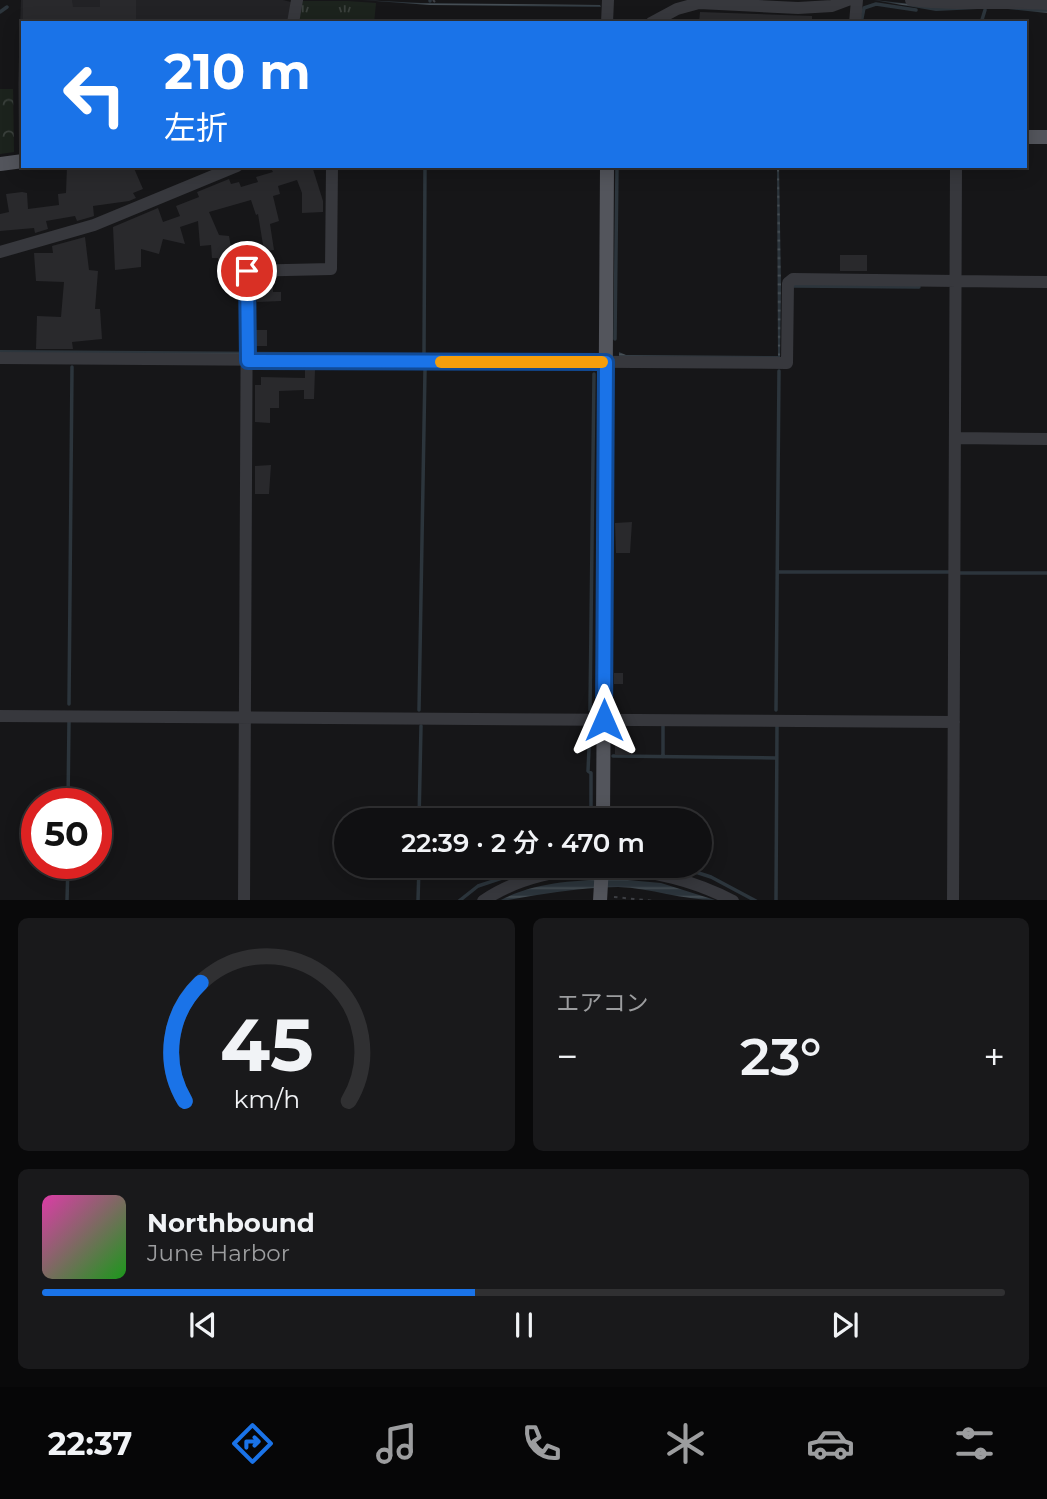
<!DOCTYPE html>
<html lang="ja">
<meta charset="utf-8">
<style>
body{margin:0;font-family:Montserrat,"Noto Sans JP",sans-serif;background:#19191b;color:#f1f3f6;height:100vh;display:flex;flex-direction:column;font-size:26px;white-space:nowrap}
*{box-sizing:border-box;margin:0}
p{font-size:23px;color:#9c9d9f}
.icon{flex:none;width:38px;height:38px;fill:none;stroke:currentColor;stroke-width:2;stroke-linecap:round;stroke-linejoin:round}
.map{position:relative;height:900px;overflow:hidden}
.drawer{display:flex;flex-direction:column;gap:18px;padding:18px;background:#09090a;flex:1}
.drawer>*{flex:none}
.guide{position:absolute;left:21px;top:21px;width:1006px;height:147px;border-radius:0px;box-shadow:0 4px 18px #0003,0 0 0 2px #303032;background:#1a73e8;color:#fff;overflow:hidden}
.speed{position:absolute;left:21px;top:788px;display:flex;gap:14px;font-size:35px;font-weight:700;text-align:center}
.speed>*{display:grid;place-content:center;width:91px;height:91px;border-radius:50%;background:#101012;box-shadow:0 4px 18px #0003,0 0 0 2px #303032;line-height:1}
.speed .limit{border:10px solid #d22;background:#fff;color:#111}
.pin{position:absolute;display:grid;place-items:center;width:60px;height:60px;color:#fff;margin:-30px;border:4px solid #fff;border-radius:50%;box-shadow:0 2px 7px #0007}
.me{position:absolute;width:77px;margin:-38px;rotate:0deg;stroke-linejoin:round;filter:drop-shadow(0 0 5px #0008)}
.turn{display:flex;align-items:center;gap:24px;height:147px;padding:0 28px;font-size:32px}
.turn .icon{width:91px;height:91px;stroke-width:2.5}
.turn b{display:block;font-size:49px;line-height:60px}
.big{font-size:52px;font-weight:600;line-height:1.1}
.drawer .widget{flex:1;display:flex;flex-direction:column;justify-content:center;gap:10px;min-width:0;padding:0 24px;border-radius:10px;background:#19191b}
.drawer .dial{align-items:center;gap:0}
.dial svg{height:182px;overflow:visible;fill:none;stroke:#303032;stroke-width:7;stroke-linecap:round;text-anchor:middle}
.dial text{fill:#f1f3f6;stroke:none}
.song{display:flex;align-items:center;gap:21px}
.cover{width:84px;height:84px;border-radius:10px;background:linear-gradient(135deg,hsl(320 70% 55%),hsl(120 70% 35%))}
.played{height:7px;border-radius:4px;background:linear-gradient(90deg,#1a73e8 45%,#303032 45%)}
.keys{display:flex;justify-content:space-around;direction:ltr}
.heat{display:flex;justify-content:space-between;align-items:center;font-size:38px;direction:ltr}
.drawer .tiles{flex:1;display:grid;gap:18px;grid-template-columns:1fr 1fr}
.widget:last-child{grid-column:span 2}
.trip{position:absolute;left:334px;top:808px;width:378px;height:70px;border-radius:35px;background:#101012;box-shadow:0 4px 18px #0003,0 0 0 2px #303032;font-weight:600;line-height:70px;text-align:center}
.tabs{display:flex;height:112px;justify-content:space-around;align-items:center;background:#060607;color:#9c9d9f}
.tabs .icon{width:49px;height:49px}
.tabs .selected{color:#1a73e8}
.tabs b{font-size:32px;color:#f1f3f6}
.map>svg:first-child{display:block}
</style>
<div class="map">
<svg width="1047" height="901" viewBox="0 0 1047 901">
<defs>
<pattern id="forest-crowns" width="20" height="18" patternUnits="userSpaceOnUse" patternTransform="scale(1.75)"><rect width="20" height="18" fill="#1c231d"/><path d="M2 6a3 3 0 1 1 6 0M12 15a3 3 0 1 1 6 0" fill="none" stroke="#3a403c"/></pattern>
<pattern id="park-tufts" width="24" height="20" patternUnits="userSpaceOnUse" patternTransform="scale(1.75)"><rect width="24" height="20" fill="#1c231d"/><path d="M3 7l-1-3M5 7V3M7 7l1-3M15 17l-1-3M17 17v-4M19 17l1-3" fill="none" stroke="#3a403c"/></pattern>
<pattern id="water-rules" width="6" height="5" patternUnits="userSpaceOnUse" patternTransform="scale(1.75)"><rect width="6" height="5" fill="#2c353c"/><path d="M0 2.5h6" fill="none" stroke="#485056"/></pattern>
</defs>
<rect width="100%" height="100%" fill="#161618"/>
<path fill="#222225" d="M21,0H283L291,2L288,23H23V151L19,152L18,84Z"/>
<path fill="url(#forest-crowns)" d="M0,89H13L14,152L0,154Z"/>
<path fill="url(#park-tufts)" d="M302,1H347L376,3L374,23H299Z"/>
<path fill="url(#water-rules)" d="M362,0L421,3L600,5L601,7L430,5Z
M874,0L938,7L1047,9V13L998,8L936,11Z
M777,166H779L781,285L780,359L619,358V352L626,355L778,356Z
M0,350L587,354V358L0,353Z
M616,879L661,883L715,900C682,900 651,888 618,887C591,887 564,891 537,895C523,897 513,900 499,901C536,881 575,881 616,879Z"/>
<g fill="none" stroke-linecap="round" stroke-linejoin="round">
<path stroke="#2c353c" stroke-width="3.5" d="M430,1V0
M0,12L7,7
M861,23L864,8L876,4L916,10
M981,23L985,10
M793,286L919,287
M615,339L617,166
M424,353L425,166
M778,572H950
M959,573H1047
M69,704L72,367
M419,710L425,370
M590,710L594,374
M776,710L779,371
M590,726L588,771L591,773V821
M613,756L776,758
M663,757V724
M68,803L69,721
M419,821L421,726
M677,866L711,877L756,901
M67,901L68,863
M418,901L419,866
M459,901L478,886L539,866
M776,901L777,726"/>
</g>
<path fill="#29292c" d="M23,0H72L73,7H100V0H136V23H49L23,20Z
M700,12L812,16V23H699Z
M67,166H133L143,189L133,193L136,198L129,201L93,206L94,216L91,217L77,221L75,216L46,221L48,229L35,233L34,228L0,231V214L9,212L6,194L22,192L27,193L28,209L59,205L58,194L66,193Z
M270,166H312L323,201V212L302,213V193L297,180L278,186L280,194L273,196L279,221L270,224L274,250L264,251L258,214L256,215L251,200L209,212L219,235L229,236L232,253L262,249L264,260L240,264H218V258H212L211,245L200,246L198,221L180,227L185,244L163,239L159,254L141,249V267L115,270L113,227L158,208L163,222L180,216L176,206L199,197L197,192L229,179L231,184L239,182L241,187L258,182L256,177L273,172Z
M85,237L89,270L98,271L95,309H100L102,339L72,342L73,349H36L37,316L61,317L64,282L36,281L34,253H53L52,246Z
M840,255H867V271H840Z
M260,279H273V292H281V301L257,302L256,282H260Z
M255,330H267V346H255Z
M305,370H315L314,399H304V390L279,391V408H270V423L255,422V385H261V377L305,378Z
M271,465L269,494H255V466Z
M632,522L630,553H616L615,523Z
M614,673H623V684H614Z
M615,745L633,746L632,755H615Z"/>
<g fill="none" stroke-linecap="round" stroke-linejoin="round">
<path stroke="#3d3f44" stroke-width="2" stroke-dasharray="3.5 5" stroke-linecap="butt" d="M433,0L435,2
M614,897L655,901"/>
<path stroke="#37383d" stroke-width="12" d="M911,0C956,6 1001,1 1047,4
M293,23L297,0
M607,23L608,0
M651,23L677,9L699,3L798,8L832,6L848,0
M855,23L857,0
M0,252L94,225L237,166
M0,358L787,363L788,283L793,279L1047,282
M956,438L1047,439
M0,716L954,722
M244,901L247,271L331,269L332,166
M483,901C552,854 661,862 733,901
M953,901L956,166"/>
<path stroke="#53555c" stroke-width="14" d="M1026,137H1047
M0,164L23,161
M603,821L607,166
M600,901L602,866"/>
</g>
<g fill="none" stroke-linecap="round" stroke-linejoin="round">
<defs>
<path id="route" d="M247,271L248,361L606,362L604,720"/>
</defs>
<use href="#route" stroke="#114b97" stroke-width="18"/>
<use href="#route" stroke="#1a73e8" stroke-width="12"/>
<path stroke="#f59e0b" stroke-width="12" d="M441,362H602"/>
</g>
</svg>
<div class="speed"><div class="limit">50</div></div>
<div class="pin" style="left:247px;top:271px;background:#d93025"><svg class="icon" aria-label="arrive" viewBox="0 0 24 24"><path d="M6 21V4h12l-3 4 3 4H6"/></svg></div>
<svg class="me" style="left:604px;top:720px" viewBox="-20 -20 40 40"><path d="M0-17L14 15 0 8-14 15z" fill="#1a73e8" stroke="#fff" stroke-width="4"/></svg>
<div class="trip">22:39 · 2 分 · 470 m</div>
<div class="guide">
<div class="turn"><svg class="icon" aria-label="left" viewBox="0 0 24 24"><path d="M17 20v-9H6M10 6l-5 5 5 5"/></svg><div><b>210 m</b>左折</div></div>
</div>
</div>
<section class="drawer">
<div class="tiles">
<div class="widget dial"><svg viewBox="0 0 100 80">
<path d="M14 69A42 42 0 1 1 86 69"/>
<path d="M14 69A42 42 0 0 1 21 17" stroke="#1a73e8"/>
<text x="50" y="56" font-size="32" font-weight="700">45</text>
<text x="50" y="72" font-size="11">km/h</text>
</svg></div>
<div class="widget"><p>エアコン</p>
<div class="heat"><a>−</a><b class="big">23°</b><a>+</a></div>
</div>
<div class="widget">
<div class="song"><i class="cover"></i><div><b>Northbound</b><p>June Harbor</p></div></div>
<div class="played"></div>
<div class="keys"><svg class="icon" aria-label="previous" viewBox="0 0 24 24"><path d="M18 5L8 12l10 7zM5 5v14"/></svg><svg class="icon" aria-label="pause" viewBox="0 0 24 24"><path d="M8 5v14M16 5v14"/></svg><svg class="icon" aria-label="next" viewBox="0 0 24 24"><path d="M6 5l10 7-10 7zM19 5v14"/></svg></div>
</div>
</div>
</section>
<nav class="tabs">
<b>22:37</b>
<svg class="icon selected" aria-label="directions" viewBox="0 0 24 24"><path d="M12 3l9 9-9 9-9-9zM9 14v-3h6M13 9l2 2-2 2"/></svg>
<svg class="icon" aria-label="music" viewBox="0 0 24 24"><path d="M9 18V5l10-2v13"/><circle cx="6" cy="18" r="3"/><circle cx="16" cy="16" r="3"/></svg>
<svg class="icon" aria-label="phone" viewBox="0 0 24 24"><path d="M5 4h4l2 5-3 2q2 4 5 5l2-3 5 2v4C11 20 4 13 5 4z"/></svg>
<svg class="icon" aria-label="climate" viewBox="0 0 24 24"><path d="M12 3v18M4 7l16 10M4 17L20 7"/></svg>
<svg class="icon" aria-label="car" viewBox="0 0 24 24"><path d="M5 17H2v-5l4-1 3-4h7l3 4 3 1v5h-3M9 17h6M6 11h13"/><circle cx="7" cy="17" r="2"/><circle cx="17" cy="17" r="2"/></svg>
<svg class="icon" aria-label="filters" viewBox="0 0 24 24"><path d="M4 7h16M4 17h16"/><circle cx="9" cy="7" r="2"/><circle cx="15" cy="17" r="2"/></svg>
</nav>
